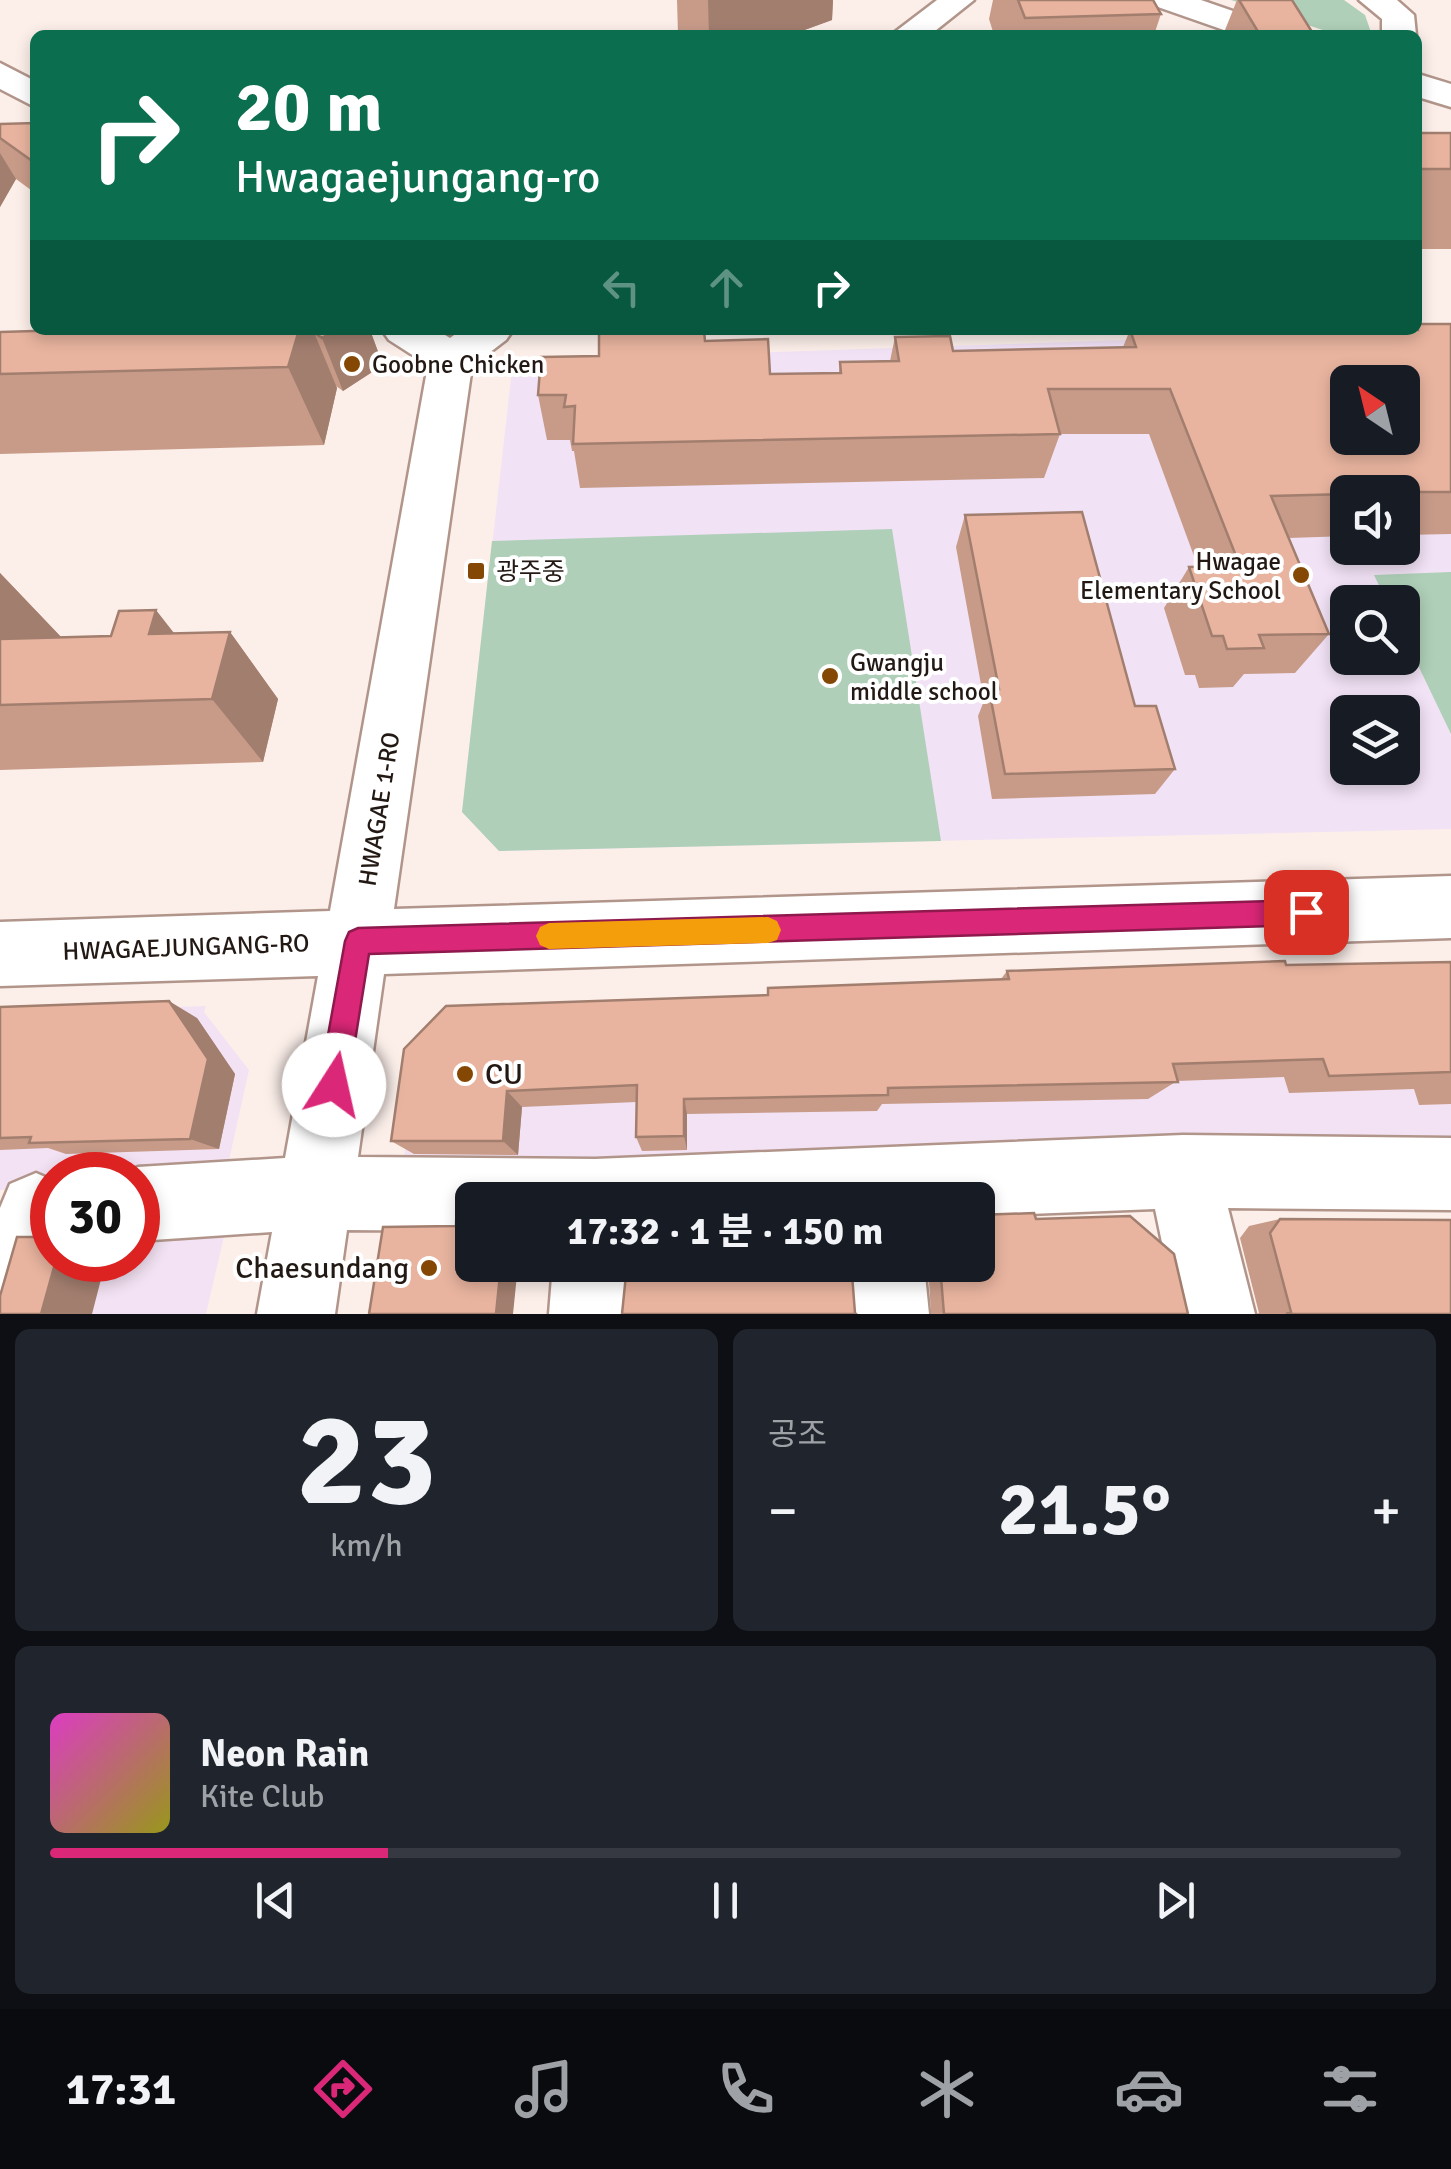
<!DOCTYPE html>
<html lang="ko">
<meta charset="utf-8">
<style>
body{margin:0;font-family:Signika,"Noto Sans KR",sans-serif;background:#20242c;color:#f1f3f6;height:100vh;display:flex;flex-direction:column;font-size:38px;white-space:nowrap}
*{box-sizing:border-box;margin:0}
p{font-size:32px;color:#9ea1a6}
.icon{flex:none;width:55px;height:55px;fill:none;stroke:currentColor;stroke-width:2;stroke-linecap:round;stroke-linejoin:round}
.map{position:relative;height:1314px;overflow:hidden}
.side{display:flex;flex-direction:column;gap:15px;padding:15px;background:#0d0f14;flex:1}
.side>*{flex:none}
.hud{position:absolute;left:30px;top:30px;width:1392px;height:305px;border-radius:15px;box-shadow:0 5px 15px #0003;background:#0b6e4f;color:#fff;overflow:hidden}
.needle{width:65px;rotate:325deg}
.controls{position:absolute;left:1330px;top:365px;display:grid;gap:20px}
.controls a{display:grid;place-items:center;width:90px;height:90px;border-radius:15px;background:#171b24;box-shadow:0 5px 15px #0003;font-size:50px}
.speed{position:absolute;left:30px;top:1152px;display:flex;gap:20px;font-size:50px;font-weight:700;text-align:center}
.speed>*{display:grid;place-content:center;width:130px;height:130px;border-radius:50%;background:#171b24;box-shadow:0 5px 15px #0003;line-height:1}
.speed .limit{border:15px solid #d22;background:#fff;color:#111}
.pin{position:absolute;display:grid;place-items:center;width:85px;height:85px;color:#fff;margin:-42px;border-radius:20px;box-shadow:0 5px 15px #0006}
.me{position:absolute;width:110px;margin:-55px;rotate:10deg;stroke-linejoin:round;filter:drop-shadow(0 0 8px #0008)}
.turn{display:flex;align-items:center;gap:35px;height:210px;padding:0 40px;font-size:45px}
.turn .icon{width:130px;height:130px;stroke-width:2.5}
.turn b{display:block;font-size:70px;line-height:85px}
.lanes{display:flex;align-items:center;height:95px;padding:0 40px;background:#0003;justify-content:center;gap:50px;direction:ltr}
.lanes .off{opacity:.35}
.big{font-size:75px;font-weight:700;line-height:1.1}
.side .tile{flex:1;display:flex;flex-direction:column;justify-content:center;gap:15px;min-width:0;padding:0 35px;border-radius:15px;background:#20242c}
.side .dial{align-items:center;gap:0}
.dial b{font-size:130px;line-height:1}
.song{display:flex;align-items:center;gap:30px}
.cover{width:120px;height:120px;border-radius:15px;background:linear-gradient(135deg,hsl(310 70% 55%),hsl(60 70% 35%))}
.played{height:10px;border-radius:5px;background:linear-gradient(90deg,#db2777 25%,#363941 25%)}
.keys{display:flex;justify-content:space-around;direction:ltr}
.heat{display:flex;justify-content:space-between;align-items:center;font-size:55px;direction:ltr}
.side .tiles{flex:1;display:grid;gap:15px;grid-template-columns:1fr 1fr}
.tile:last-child{grid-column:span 2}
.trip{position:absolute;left:455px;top:1182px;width:540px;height:100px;border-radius:15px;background:#171b24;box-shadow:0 5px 15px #0003;font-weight:700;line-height:100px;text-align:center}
.menu{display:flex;height:160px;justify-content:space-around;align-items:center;background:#090b0e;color:#9ea1a6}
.menu .icon{width:70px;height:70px}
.menu .current{color:#db2777}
.menu b{font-size:45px;color:#f1f3f6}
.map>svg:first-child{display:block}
</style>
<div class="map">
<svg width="1451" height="1314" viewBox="0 0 1451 1314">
<rect width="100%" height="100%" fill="#fcefea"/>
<path fill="#f3e2f3" d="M1451,968V1141L402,1175L416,1066Z
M206,1006L204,1012L249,1070L224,1183L138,1186V1175H52V1188L0,1190V1013Z
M226,1228L206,1314H36L52,1260H138V1229Z"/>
<path fill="#f1e2f5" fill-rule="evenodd" d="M1451,329V829L499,851L462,812L513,361ZM1348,382H1402V438H1348ZM1348,492H1402V548H1348ZM1348,602H1402V658H1348ZM1348,712H1402V768H1348Z"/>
<path fill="#afcfb8" d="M1231,0H1344L1365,15L1372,35H1338Z
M892,529L941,841L499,851L462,812L492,541Z
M1451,572V734L1403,634L1402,602H1387L1374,575Z"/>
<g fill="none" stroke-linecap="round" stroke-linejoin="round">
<defs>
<path id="minor" d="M937,0H974L930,35H891Z
M1153,0H1201L1282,28L1287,35H1238L1158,7Z
M1359,0H1397L1414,15L1416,35H1382V19Z
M0,63L35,81V107L0,89Z
M1418,74L1451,84V107L1418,97Z
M382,330H437L450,338L461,330H513L506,340L472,366L394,909L1451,876V938L384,974L358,1157L595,1159L1183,1135L1451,1138V1210L1228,1208L1255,1314H1177L1155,1209L978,1216V1200H472V1231L347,1230L335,1314H257L272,1232L138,1241V1175H119L138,1167L285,1158L318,976L0,986V922L330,911L428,365L389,340Z
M36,1173L52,1180V1260H59L45,1314H0V1208L10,1184Z
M553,1265H629L627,1314H549Z
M848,1265H924L929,1314H851Z"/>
</defs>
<use href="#minor" stroke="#b1958a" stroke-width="5"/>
<use href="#minor" fill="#fff" fill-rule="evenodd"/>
</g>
<path fill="#c89b89" d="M677,0H833L832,20L799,32V35H678Z
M993,0H1153L1161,14L1154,35H994L989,19Z
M1237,0H1292L1314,35H1223Z
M35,123V193L16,179L0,207V124Z
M1418,133H1451V249H1418Z
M1451,324V534L1402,535V492H1348V536L1289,538L1329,634L1295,673L1244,674L1233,687L1199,688L1195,675H1185L1164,608L1189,567H1198L1149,434H1060L1044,478L580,488L574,451H572L570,440H547L538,395L599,356L705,341L770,374L839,373L840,362L890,361L895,337L953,351L1123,347L1130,330Z
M69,330H370L383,365L343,391L336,386L337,388L324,445L0,454V332Z
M965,515L1135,706L1175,769L1155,794L992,799L978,716L984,701L956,547Z
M0,573L61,637L230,632L278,699L263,762L0,770Z
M1451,962V1104L1419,1105L1414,1089L1289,1093L1284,1077L1177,1081L1148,1099L882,1104L877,1111L687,1114V1150L642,1151L636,1137V1102L522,1107L518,1155L414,1154L391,1141L404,1049L767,995L768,988L1001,979L1007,971Z
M0,1007L197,1018L235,1074L219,1149L66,1154L48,1148L0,1150Z
M1036,1219L1188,1314H931L928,1265H978Z
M1280,1219L1451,1314H1256L1259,1313L1240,1238L1249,1226Z"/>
<path fill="#a27e6f" d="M708,0H833L832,20L799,32V35H709Z
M0,153L16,179L0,207Z
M299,330H313L337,388L324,445L288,367Z
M335,330H370L383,365L343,391L322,338Z
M0,573L63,639L0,671Z
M156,610L210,679L149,634Z
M230,632L278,699L263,762L212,699Z
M169,1001L197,1018L235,1074L219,1149L190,1139Z
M507,1091L522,1107L518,1155L503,1141Z
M684,1099L687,1114V1150L684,1136Z
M56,1260H106L92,1314H41Z
M501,1265H518L513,1314H496Z"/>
<path fill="#e8b49f" stroke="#a27e6f" stroke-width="2.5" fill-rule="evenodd" d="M1018,0H1153L1161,14L1025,18Z
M1239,0H1292L1314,35H1260Z
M35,123V163L0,138V124Z
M1418,133H1451V169H1418Z
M1418,324H1451V492H1348V494L1271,496L1329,634L1259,635L1264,648L1227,649L1223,636H1212L1189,567L1240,566L1170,389H1048L1060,434L573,444L575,406L564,407L566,395H538L541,357L599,356V330H704L705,341L768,339L770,374L841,373L840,362L899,361L895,337L950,336L953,351L1136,347L1130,330H1418ZM1348,382H1402V438H1348Z
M69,330H299L288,367L0,374V332Z
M313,330H335L322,338L315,333Z
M1082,512L1135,706H1156L1175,769L1005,774L989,689H999L965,515Z
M156,610L149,634L230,632L212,699L0,705V639L111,636L119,611Z
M1285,961L1286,965L1451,962V1072L1329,1076L1323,1059L1173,1064L1178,1082L888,1088V1095L684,1099V1136L636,1137L637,1085L507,1091L503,1141H391L404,1049L446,1006L768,995V988L1009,979L1007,971Z
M169,1001L208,1059L190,1139L29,1143L31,1137L0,1138V1007Z
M457,1194H498V1200H472V1265H501L496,1314H369L383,1227L456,1226Z
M1034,1213L1036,1219L1130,1216L1174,1254L1188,1314H944L940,1265H978V1215Z
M1280,1219L1451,1220V1314H1286L1291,1312L1270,1233Z
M17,1237H52V1260H56L41,1314H0V1296Z
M627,1265H843L852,1274L855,1313L857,1314H622Z"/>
<path fill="#db2777" stroke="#8e194d" stroke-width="2.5" d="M1306,900L1315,903L1319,912L1315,922L1306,925L369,954L348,1085L344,1095L334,1099L324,1095L319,1085L345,941L349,932L358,928Z"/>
<path fill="#f59e0b" d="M768,917L777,921L781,930L777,940L768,943L549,949L540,945L536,936L540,927L549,923Z"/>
<g fill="#844704" stroke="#fff" stroke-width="4">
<circle cx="352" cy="364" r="10"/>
<rect x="466" y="561" width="20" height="20" rx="5"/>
<circle cx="1301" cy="575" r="10"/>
<circle cx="830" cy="676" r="10"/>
<circle cx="465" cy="1074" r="10"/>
<circle cx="429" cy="1268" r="10"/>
</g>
<g text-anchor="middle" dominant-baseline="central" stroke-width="8" stroke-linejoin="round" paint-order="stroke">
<g font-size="25" fill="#231914" stroke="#fff" text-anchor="start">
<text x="372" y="364">Goobne Chicken</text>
<text x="1281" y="561" text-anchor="end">Hwagae<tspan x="1281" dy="29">Elementary School</tspan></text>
<text x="496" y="571">광주중</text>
<text x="850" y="662">Gwangju<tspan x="850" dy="29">middle school</tspan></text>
</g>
<g font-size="25" fill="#231914" stroke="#fff">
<text transform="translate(379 809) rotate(-81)">HWAGAE 1-RO</text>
<text transform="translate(186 947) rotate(-2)">HWAGAEJUNGANG-RO</text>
</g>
<g font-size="30" fill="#231914" stroke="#fff" text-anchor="start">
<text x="485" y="1074">CU</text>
<text x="409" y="1268" text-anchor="end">Chaesundang</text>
</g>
</g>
</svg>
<div class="controls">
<a><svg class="needle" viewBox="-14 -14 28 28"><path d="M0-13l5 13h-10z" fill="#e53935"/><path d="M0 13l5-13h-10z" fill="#9ea1a6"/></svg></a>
<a><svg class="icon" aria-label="sound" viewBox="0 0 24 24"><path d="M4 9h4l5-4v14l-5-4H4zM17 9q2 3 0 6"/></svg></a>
<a><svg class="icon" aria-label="search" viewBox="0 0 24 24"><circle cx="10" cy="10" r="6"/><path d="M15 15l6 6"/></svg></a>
<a><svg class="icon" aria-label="layers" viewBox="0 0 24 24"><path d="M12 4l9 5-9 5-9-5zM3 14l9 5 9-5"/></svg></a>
</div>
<div class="speed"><div class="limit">30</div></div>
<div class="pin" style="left:1306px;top:912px;background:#d93025"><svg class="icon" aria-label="arrive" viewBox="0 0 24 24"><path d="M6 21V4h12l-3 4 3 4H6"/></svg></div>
<svg class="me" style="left:334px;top:1085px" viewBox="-20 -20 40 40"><circle r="19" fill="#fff"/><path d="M0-13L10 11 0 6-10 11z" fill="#db2777"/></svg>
<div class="trip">17:32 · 1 분 · 150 m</div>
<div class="hud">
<div class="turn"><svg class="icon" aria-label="right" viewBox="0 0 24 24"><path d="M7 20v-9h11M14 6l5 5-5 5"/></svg><div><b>20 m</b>Hwagaejungang-ro</div></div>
<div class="lanes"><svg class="icon off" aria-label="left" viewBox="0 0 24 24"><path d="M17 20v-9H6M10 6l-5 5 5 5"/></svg><svg class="icon off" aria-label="ahead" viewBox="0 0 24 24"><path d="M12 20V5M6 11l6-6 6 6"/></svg><svg class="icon" aria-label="right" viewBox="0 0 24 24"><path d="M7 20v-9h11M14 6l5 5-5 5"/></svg></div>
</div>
</div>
<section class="side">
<div class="tiles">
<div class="tile dial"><b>23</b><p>km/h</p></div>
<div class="tile"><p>공조</p>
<div class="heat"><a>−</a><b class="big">21.5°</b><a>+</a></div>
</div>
<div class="tile">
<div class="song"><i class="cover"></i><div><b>Neon Rain</b><p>Kite Club</p></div></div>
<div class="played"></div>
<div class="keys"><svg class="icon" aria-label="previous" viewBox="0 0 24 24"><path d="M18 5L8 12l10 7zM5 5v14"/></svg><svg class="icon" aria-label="pause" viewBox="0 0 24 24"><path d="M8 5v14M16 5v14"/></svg><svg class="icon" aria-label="next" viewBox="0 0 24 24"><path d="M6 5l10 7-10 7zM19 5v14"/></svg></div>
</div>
</div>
</section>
<nav class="menu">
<b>17:31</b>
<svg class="icon current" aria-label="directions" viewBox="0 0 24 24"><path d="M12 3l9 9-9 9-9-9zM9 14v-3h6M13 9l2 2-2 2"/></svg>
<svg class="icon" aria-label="music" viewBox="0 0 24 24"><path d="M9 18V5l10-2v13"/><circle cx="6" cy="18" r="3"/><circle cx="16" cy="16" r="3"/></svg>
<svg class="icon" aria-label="phone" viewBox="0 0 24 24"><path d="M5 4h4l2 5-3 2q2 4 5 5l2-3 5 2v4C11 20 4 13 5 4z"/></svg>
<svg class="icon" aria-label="climate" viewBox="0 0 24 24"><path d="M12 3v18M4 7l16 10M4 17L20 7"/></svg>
<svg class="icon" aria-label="car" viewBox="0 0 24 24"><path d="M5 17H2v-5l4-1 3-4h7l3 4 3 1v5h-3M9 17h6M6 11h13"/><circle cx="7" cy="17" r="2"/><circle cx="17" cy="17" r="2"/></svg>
<svg class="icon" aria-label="filters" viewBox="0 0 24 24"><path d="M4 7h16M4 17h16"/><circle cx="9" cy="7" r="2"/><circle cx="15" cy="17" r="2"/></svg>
</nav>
